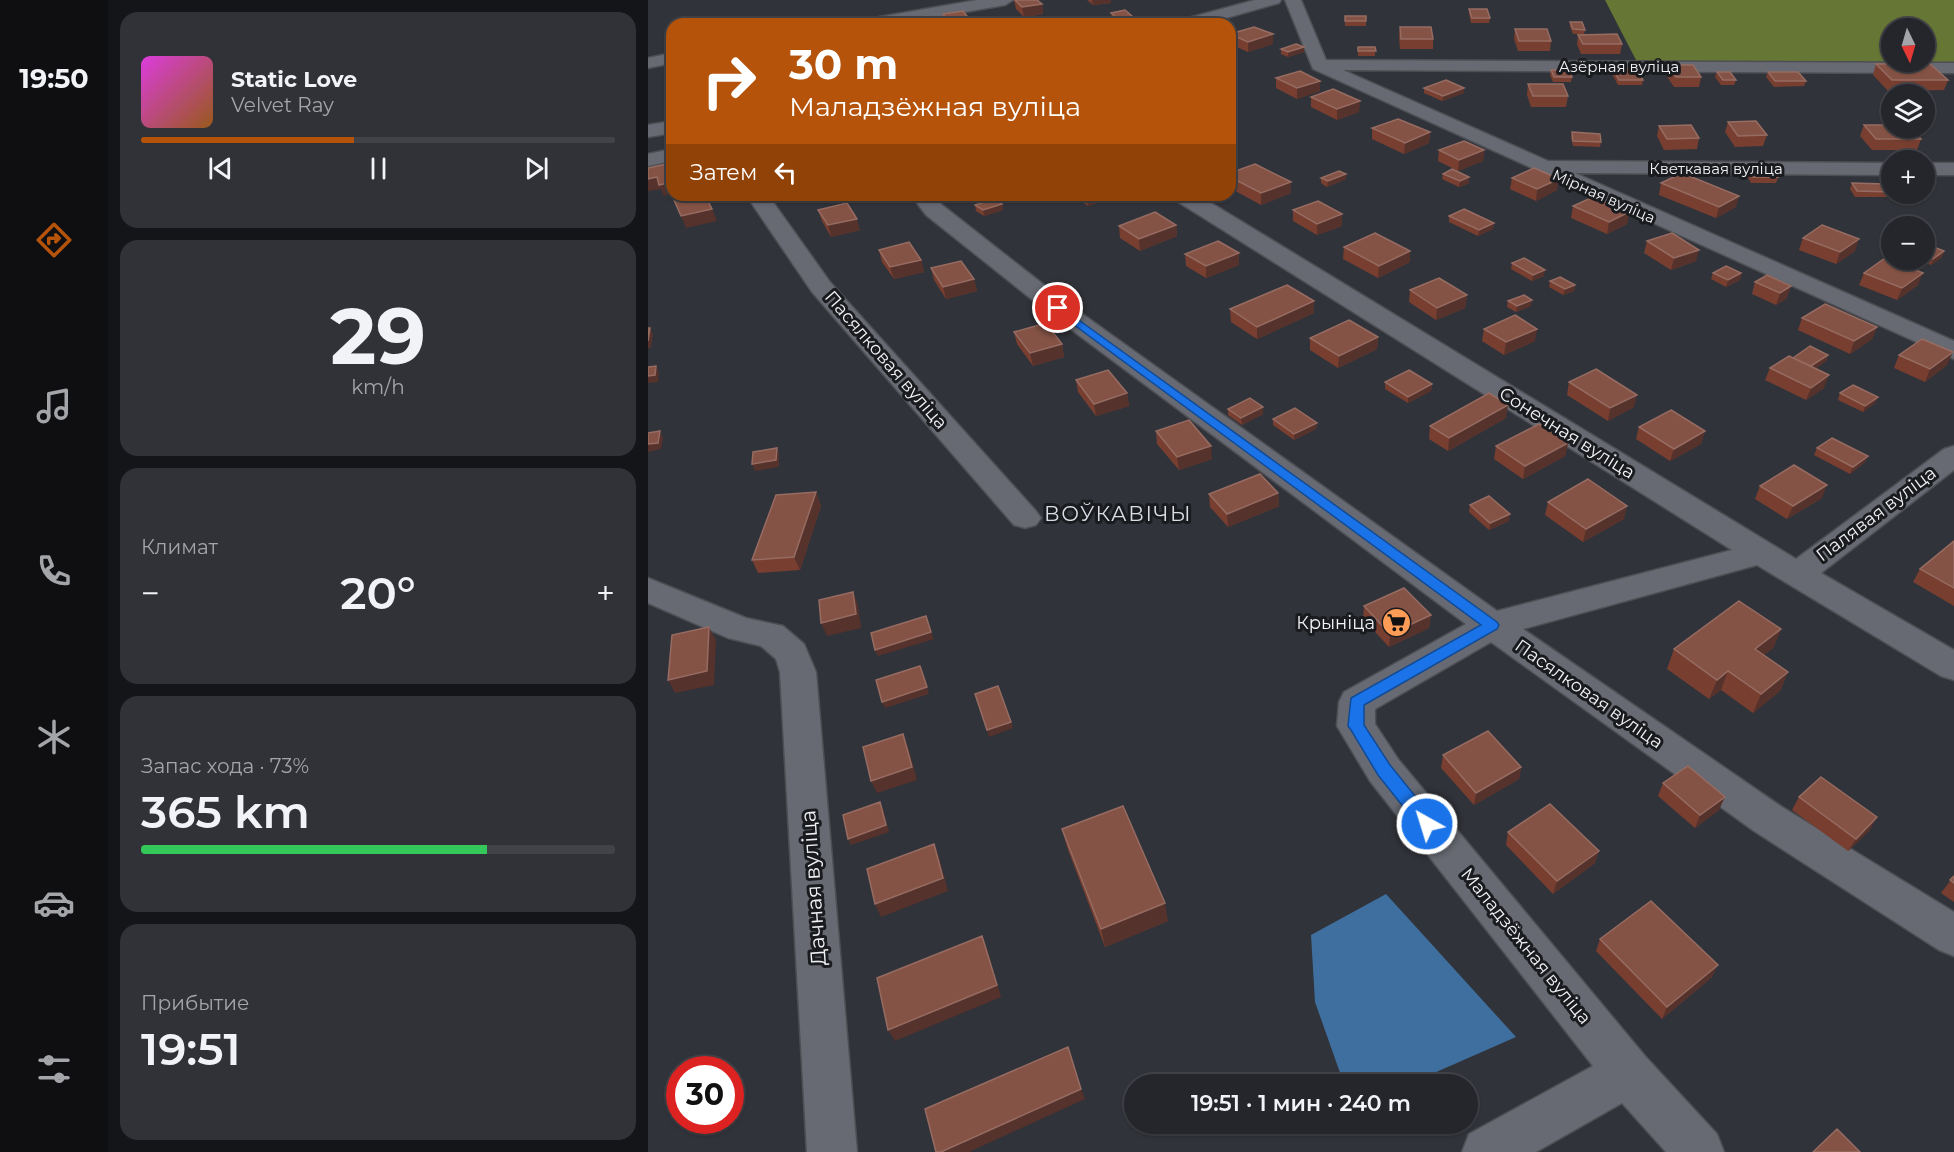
<!DOCTYPE html>
<html lang="ru">
<meta charset="utf-8">
<style>
body{margin:0;font-family:Montserrat,sans-serif;background:#313238;color:#f1f3f6;height:100vh;display:flex;flex-direction:column;font-size:22px;white-space:nowrap}
*{box-sizing:border-box;margin:0}
p{font-size:20px;color:#a3a5a9}
.icon{flex:none;width:33px;height:33px;fill:none;stroke:currentColor;stroke-width:2;stroke-linecap:round;stroke-linejoin:round}
.map{position:relative;flex:1;overflow:hidden}
.panel{display:flex;flex-direction:column;gap:12px;padding:12px;background:#141518;width:540px}
.panel>*{flex:none}
.hud{position:absolute;left:18px;top:18px;width:570px;height:183px;border-radius:18px;box-shadow:0 2px 4px #0004,0 0 0 2px #424348;background:#b45309;color:#fff;overflow:hidden}
.needle{width:39px;rotate:175deg}
.controls{position:absolute;left:1233px;top:18px;display:grid;gap:12px}
.controls a{display:grid;place-items:center;width:54px;height:54px;border-radius:50%;background:#25262c;box-shadow:0 2px 4px #0004,0 0 0 2px #424348;font-size:30px}
.speed{position:absolute;left:18px;top:1056px;display:flex;gap:12px;font-size:30px;font-weight:700;text-align:center}
.speed>*{display:grid;place-content:center;width:78px;height:78px;border-radius:50%;background:#25262c;box-shadow:0 2px 4px #0004,0 0 0 2px #424348;line-height:1}
.speed .limit{border:9px solid #d22;background:#fff;color:#111}
.pin{position:absolute;display:grid;place-items:center;width:51px;height:51px;color:#fff;margin:-26px;border:3px solid #fff;border-radius:50%;box-shadow:0 2px 6px #0007}
.me{position:absolute;width:66px;margin:-33px;rotate:321deg;stroke-linejoin:round;filter:drop-shadow(0 0 4px #0008)}
.turn{display:flex;align-items:center;gap:21px;height:126px;padding:0 24px;font-size:27px}
.turn .icon{width:78px;height:78px;stroke-width:2.5}
.turn b{display:block;font-size:42px;line-height:51px}
.then{display:flex;align-items:center;height:57px;padding:0 24px;background:#0003;gap:12px;font-size:22px}
.big{font-size:45px;font-weight:600;line-height:1.1}
.panel .widget{flex:1;display:flex;flex-direction:column;justify-content:center;gap:9px;min-width:0;padding:0 21px;border-radius:18px;background:#313238}
.panel .dial{align-items:center;gap:0}
.dial b{font-size:78px;line-height:1}
.song{display:flex;align-items:center;gap:18px}
.cover{width:72px;height:72px;border-radius:9px;background:linear-gradient(135deg,hsl(300 70% 55%),hsl(30 70% 35%))}
.played{height:6px;border-radius:3px;background:linear-gradient(90deg,#b45309 45%,#424348 45%)}
.keys{display:flex;justify-content:space-around;direction:ltr}
.heat{display:flex;justify-content:space-between;align-items:center;font-size:33px;direction:ltr}
.charge{height:9px;border-radius:4px;background:linear-gradient(90deg,#34c759 73%,#424348 0)}
.trip{position:absolute;left:476px;top:1074px;width:354px;height:60px;border-radius:30px;background:#25262c;box-shadow:0 2px 4px #0004,0 0 0 2px #424348;font-weight:600;line-height:60px;text-align:center}
main{display:flex;flex:1;min-height:0}
.dock{display:flex;flex-direction:column;width:108px;justify-content:space-around;align-items:center;background:#0f0f12;color:#a3a5a9}
.dock .icon{width:42px;height:42px}
.dock .active{color:#b45309}
.dock b{font-size:27px;color:#f1f3f6}
.map>svg:first-child{display:block}
</style>
<main>
<nav class="dock">
<b>19:50</b>
<svg class="icon active" aria-label="directions" viewBox="0 0 24 24"><path d="M12 3l9 9-9 9-9-9zM9 14v-3h6M13 9l2 2-2 2"/></svg>
<svg class="icon" aria-label="music" viewBox="0 0 24 24"><path d="M9 18V5l10-2v13"/><circle cx="6" cy="18" r="3"/><circle cx="16" cy="16" r="3"/></svg>
<svg class="icon" aria-label="phone" viewBox="0 0 24 24"><path d="M5 4h4l2 5-3 2q2 4 5 5l2-3 5 2v4C11 20 4 13 5 4z"/></svg>
<svg class="icon" aria-label="climate" viewBox="0 0 24 24"><path d="M12 3v18M4 7l16 10M4 17L20 7"/></svg>
<svg class="icon" aria-label="car" viewBox="0 0 24 24"><path d="M5 17H2v-5l4-1 3-4h7l3 4 3 1v5h-3M9 17h6M6 11h13"/><circle cx="7" cy="17" r="2"/><circle cx="17" cy="17" r="2"/></svg>
<svg class="icon" aria-label="filters" viewBox="0 0 24 24"><path d="M4 7h16M4 17h16"/><circle cx="9" cy="7" r="2"/><circle cx="15" cy="17" r="2"/></svg>
</nav>
<section class="panel">
<div class="widget">
<div class="song"><i class="cover"></i><div><b>Static Love</b><p>Velvet Ray</p></div></div>
<div class="played"></div>
<div class="keys"><svg class="icon" aria-label="previous" viewBox="0 0 24 24"><path d="M18 5L8 12l10 7zM5 5v14"/></svg><svg class="icon" aria-label="pause" viewBox="0 0 24 24"><path d="M8 5v14M16 5v14"/></svg><svg class="icon" aria-label="next" viewBox="0 0 24 24"><path d="M6 5l10 7-10 7zM19 5v14"/></svg></div>
</div>
<div class="widget dial"><b>29</b><p>km/h</p></div>
<div class="widget"><p>Климат</p>
<div class="heat"><a>−</a><b class="big">20°</b><a>+</a></div>
</div>
<div class="widget"><p>Запас хода · 73%</p><b class="big">365 km</b><div class="charge"></div></div>
<div class="widget"><p>Прибытие</p><b class="big">19:51</b></div>
</section>
<div class="map">
<svg width="1306" height="1152" viewBox="0 0 1306 1152">
<rect width="100%" height="100%" fill="#31333a"/>
<path fill="#667635" fill-rule="evenodd" d="M957,0H1306V64L989,62ZM1244,28H1276V62H1244Z"/>
<path fill="#3f6f9e" d="M738,894L868,1037L761,1084H696L667,1002L663,935Z"/>
<g fill="none" stroke-linecap="round" stroke-linejoin="round">
<defs>
<path id="minor" d="M329,0H365L357,5L248,24H212L220,19Z
M607,0H633L631,3L557,24H531L533,20Z
M637,0H653L678,60L1306,63V73L695,70L900,161L1244,163V175L927,173L1306,341V359L665,69Z
M24,53V63L0,68V58Z
M24,121V133L0,137V125Z
M24,149V161L0,166V154Z
M1276,163H1306V175H1276Z
M98,195H120L182,282L388,511L393,518L388,525L377,528L366,525L164,292Z
M263,195H285L294,205L419,303L849,611L1084,550L527,200L524,195H550L1148,559L1296,449L1306,446V470L1173,573L1306,650V680L1293,676L1109,565L875,629L1134,807L1306,912V956L1291,950L1106,831L843,642L727,709V724L750,759L997,1056L1069,1134L1076,1152H1018L974,1103L888,1152H814L821,1134L945,1066L722,781L689,726L691,702L696,692L818,624L401,313L278,215Z
M0,578L98,618L135,626L156,644L168,672L209,1152H159L132,672L128,659L113,646L80,638L0,603Z"/>
</defs>
<use href="#minor" stroke="#4d4f54" stroke-width="3"/>
<use href="#minor" fill="#676a72" fill-rule="evenodd"/>
</g>
<path fill="#783f31" d="M366,0H389L394,4L395,14L376,17L368,9Z
M439,0H463V3L445,5Z
M821,9L842,18L841,23H823L821,14Z
M463,13L485,21L471,24L464,18Z
M295,14L322,20L323,24H296Z
M697,16H718V26H697Z
M922,22L937,30L936,34H925L922,27Z
M752,27L785,39V49H752L751,37Z
M867,29L903,41L902,51H870L866,39Z
M582,34L625,44L600,52L582,44Z
M930,35L974,44L972,54H933L929,44Z
M710,47H727V56H710Z
M633,49L656,52L640,57L633,54Z
M1228,64L1300,80L1296,90L1240,91L1225,75Z
M1020,65L1053,77L1051,87H1026L1018,75Z
M965,69L995,80L994,85H970L964,74Z
M903,70L924,77L923,82H905L902,75Z
M1069,72L1088,80L1086,85H1073L1067,77Z
M1120,72L1158,81L1156,86L1126,87L1118,77Z
M628,78L672,81V91L649,99L628,88Z
M880,84L920,96L918,107H883L879,95Z
M776,88L816,93L794,101L776,93Z
M663,97L711,112L689,120L663,107Z
M1080,122L1119,135L1115,146L1087,147L1077,132Z
M1216,125L1273,139L1269,150H1224L1212,136Z
M1011,126L1051,138L1049,149L1016,150L1009,136Z
M724,128L782,132L781,143L756,154L724,139Z
M924,132L953,142L952,147L925,146L923,138Z
M791,150H836L835,161L810,171L790,161Z
M1101,170L1130,177L1128,183H1103L1099,176Z
M582,173L643,193L613,205L582,188Z
M698,174V179L679,187L673,183V178Z
M795,174L821,183L811,187L794,179Z
M864,178L909,190L888,201L862,189Z
M1013,183L1088,207L1068,218L1011,195Z
M1204,183L1243,192L1241,197H1207L1202,189Z
M427,195H466V197L440,206L428,198Z
M354,204L355,210L336,216L328,211L327,205Z
M925,206L981,212L979,224L959,234L923,218Z
M170,210L212,230L183,237L174,221Z
M645,210L694,214V226L669,235L645,221Z
M801,216L846,223L845,229L830,236L801,222Z
M528,225L529,236L492,251L472,238L471,226Z
M1155,238L1207,251L1188,264L1151,250Z
M999,241L1048,261L1023,270L996,253Z
M696,247L762,262L730,278L695,259Z
M231,250L273,260L276,272L246,279L234,262Z
M1276,250L1296,251L1294,257L1283,265L1269,260H1276Z
M537,254L591,265L558,278L538,266Z
M864,263L896,276L884,281L863,269Z
M283,268L326,279L329,291L298,299L286,280Z
M1065,273H1093L1092,280L1078,287L1063,279Z
M1216,273L1270,285L1249,300L1211,285Z
M1119,275L1139,298L1128,305L1104,294L1107,282Z
M902,281L927,285L926,291L915,295L901,287Z
M762,290L819,295L817,308L788,320L761,302Z
M666,301V313L609,339L583,322L582,309Z
M860,301L883,306L868,312L859,307Z
M1154,318L1229,327L1224,339L1202,354L1150,330Z
M836,329L887,341L856,355L834,341Z
M366,332L414,344L416,357L385,366L369,344Z
M730,337L729,349L690,368L662,350V338Z
M1180,355L1178,361L1168,368L1176,388L1158,400L1117,380L1122,368L1145,358Z
M1251,355L1299,365L1277,382L1246,368Z
M428,380L479,393L481,406L448,416L430,392Z
M737,382L784,384L783,391L760,403L737,389Z
M921,382L986,407L960,421L919,395Z
M1192,393L1230,397L1227,403L1215,412L1190,400Z
M615,407V414L594,425L580,415V409Z
M858,418L800,451L781,439L782,426Z
M625,419L669,423L668,429L646,440L625,425Z
M991,427L1057,431L1053,444L1022,461L988,439Z
M508,431L564,459L531,470L509,444Z
M920,443L917,456L875,479L846,459L848,446Z
M1169,448L1217,462L1202,474L1166,455Z
M1112,486L1174,498L1139,519L1107,499Z
M168,492L173,506L152,570L110,573L104,560Z
M630,493L631,506L580,527L562,507L561,494Z
M900,502L976,519L935,542L897,515Z
M822,505L861,521L841,530L821,512Z
M1306,541V606L1265,582L1272,569Z
M716,606L783,615L781,628L741,647L715,619Z
M1133,629L1125,648L1116,655L1140,672L1132,691L1105,713L1073,690L1061,699L1019,669L1026,649Z
M795,755L873,767L871,779L826,805L793,768Z
M1015,783L1071,810L1047,828L1010,796Z
M1151,797L1222,830L1200,851L1144,810Z
M414,829L520,921L457,947L419,847Z
M860,832L947,863L905,894L858,845Z
M1306,876V902L1293,893Z
M952,939L1064,977L1014,1019L948,951Z"/>
<path fill="#56322c" d="M444,0H463V3L445,5Z
M394,4L395,14L376,17L374,7Z
M484,16L485,21L471,24L470,19Z
M322,20L323,24H302L301,23Z
M625,34V44L600,52V42Z
M656,47V52L640,57V52Z
M672,81V91L649,99V88Z
M816,88V93L794,101L795,96Z
M712,101L711,112L689,120V109Z
M782,132L781,143L756,154L757,143Z
M836,150L835,161L810,171L811,160Z
M698,174V179L679,187L680,181Z
M9,177L24,182V194L16,196L13,189L0,191V179Z
M821,177V183L811,187L812,181Z
M911,179L909,190L888,201L889,189Z
M643,182V193L613,205V193Z
M157,195H179L159,200Z
M455,195H466V197L440,206V201Z
M1091,196L1088,207L1068,218L1071,207Z
M354,204L355,210L336,216L335,210Z
M64,209L69,221L38,228L33,216Z
M981,212L979,224L959,234L961,222Z
M694,214V226L669,235V224Z
M209,219L212,230L183,237L180,225Z
M846,223L845,229L830,236L831,230Z
M528,225L529,236L492,251L491,239Z
M1211,239L1207,251L1188,264L1192,252Z
M1051,250L1048,261L1023,270L1026,258Z
M762,251V262L730,278L731,266Z
M1296,251L1294,257L1283,265L1285,259Z
M591,253V265L558,278V266Z
M273,260L276,272L246,279L242,267Z
M897,270L896,276L884,281L885,275Z
M1093,273L1092,280L1078,287L1080,280Z
M1275,273L1270,285L1249,300L1254,288Z
M326,279L329,291L298,299L295,287Z
M927,285L926,291L915,295L917,289Z
M1143,286L1139,298L1128,305L1132,293Z
M819,295L817,308L788,320L789,308Z
M884,300L883,306L868,312L869,306Z
M666,301V313L609,339V327Z
M1229,327L1224,339L1202,354L1206,341Z
M2,328L5,334L3,348H0V341Z
M889,329L887,341L856,355L858,342Z
M730,337L729,349L690,368L691,356Z
M414,344L416,357L385,366L382,353Z
M1305,352L1299,365L1277,382L1282,369Z
M1180,355L1178,361L1161,373L1163,367Z
M8,366L11,373L10,382L0,383V376Z
M1181,375L1176,388L1158,400L1163,388Z
M784,384L783,391L760,403V397Z
M479,393L481,406L448,416L446,404Z
M989,395L986,407L960,421L962,408Z
M1230,397L1227,403L1215,412L1217,406Z
M860,405L858,418L800,451L801,438Z
M615,407V414L594,425L593,418Z
M669,423L668,429L646,440V434Z
M12,431L15,438L13,449L0,452V444Z
M1057,431L1053,444L1022,461L1026,449Z
M920,443L917,456L875,479L877,466Z
M563,446L564,459L531,470L529,457Z
M129,448L131,454V467L107,471L104,464Z
M1220,456L1217,462L1202,474L1205,467Z
M1179,485L1174,498L1139,519L1145,506Z
M168,492L173,506L152,570L146,557Z
M630,493L631,506L580,527L579,514Z
M979,506L976,519L935,542L938,529Z
M862,514L861,521L841,530L842,523Z
M205,592L210,605L213,628L179,636L173,623Z
M783,615L781,628L741,647L742,634Z
M61,627L68,640L66,685L27,693L20,680Z
M1133,629L1125,648L1099,669L1107,649Z
M283,632L286,639L230,656L227,650Z
M272,666L281,694L237,708L234,702Z
M1080,671L1073,690L1061,699L1069,680Z
M1140,672L1132,691L1105,713L1113,694Z
M363,722L365,728L341,737L339,730Z
M255,734L260,747L269,780L229,793L223,781Z
M873,767L871,779L826,805L828,793Z
M1077,797L1071,810L1047,828L1052,815Z
M232,802L235,809L241,832L203,845L200,839Z
M1229,817L1222,830L1200,851L1208,839Z
M286,844L291,857L300,891L233,917L227,904Z
M951,851L947,863L905,894L909,881Z
M517,903L520,921L457,947L453,929Z
M334,936L339,949L353,997L247,1041L240,1030Z
M1070,965L1064,977L1014,1019L1019,1007Z
M433,1089L437,1099L321,1152H293Z"/>
<path fill="#855346" stroke="#966c62" stroke-width="1.5" d="M367,0H389L394,4L374,7Z
M821,9H839L842,18H824Z
M477,10L484,16L470,19L463,13Z
M315,11L322,20L301,23L295,14Z
M697,16H718V21H697Z
M416,17L423,24H400L396,20Z
M253,22L255,24H241Z
M922,22H934L937,30L925,29Z
M606,27L625,34L600,42L582,34Z
M752,27H783L785,39H753Z
M867,29H899L903,41H871Z
M969,34L974,44H935L930,35Z
M648,44L656,47L640,52L633,49Z
M710,47H727L728,51H710Z
M1228,64H1282L1300,80H1244Z
M1020,65H1045L1053,77H1028Z
M965,69H988L995,80H971Z
M903,70H921L924,77H906Z
M652,71L672,81L649,88L628,78Z
M1069,72H1082L1088,80H1075Z
M1120,72H1150L1158,81H1127Z
M798,80L816,88L795,96L776,88Z
M880,84H915L920,96H885Z
M685,89L712,101L689,109L663,97Z
M20,90H24V101L23,102Z
M750,119L782,132L757,143L724,128Z
M1108,121L1119,135L1090,136L1080,122Z
M1043,125L1051,138L1019,139L1011,126Z
M1216,125H1244V128H1262L1273,139H1228Z
M924,132L952,134L953,142L925,141Z
M816,141L836,150L811,160L791,150Z
M24,163V182L11,185L9,177L0,179V168Z
M607,164L643,182L613,193L582,177V173Z
M886,168L911,179L889,189L864,178Z
M804,169L821,177L812,181L795,174Z
M1101,170L1126,171L1130,177H1104Z
M691,171L698,174L680,181L673,178Z
M1034,173L1091,196L1071,207L1013,183Z
M1204,183L1238,184L1243,192L1209,191Z
M49,195H57L64,209L33,216L26,200Z
M431,195H455L440,201Z
M945,197L981,212L961,222L925,206Z
M346,199L354,204L335,210L327,205Z
M670,201L694,214L669,224L645,210Z
M199,203L209,219L180,225L170,210Z
M816,209L846,223L831,230L801,216Z
M507,212L528,225L491,239L471,226Z
M1174,225L1211,239L1192,252L1155,238Z
M727,233L762,251L731,266L696,247Z
M1024,233L1051,250L1026,258L999,241Z
M570,241L591,253L558,266L537,254Z
M261,242L273,260L242,267L231,250Z
M1283,246L1296,251L1285,259L1276,256V250Z
M876,258L897,270L885,275L864,263Z
M1237,258L1275,273L1254,288L1216,273Z
M313,261L326,279L295,287L283,268Z
M1078,266L1093,273L1080,280L1065,273Z
M1119,275L1143,286L1132,293L1107,282Z
M912,277L927,285L917,289L902,281Z
M791,278L819,295L789,308L762,290Z
M639,285L666,301L609,327L582,309Z
M876,295L884,300L869,306L860,301Z
M1177,304L1229,327L1206,341L1154,318Z
M867,315L889,329L858,342L836,329Z
M701,320L730,337L691,356L662,338Z
M398,323L414,344L382,353L366,332Z
M0,328H2L0,341Z
M1274,339L1305,352L1282,369L1251,355Z
M1162,346L1180,355L1163,366L1145,358Z
M1141,356L1181,375L1163,388L1122,368Z
M8,366L7,375L0,376V367Z
M948,369L989,395L962,408L921,382Z
M460,370L479,393L446,404L428,380Z
M761,370L784,384L760,397L737,382Z
M1205,385L1230,397L1217,406L1192,393Z
M841,393L860,405L801,438L782,426Z
M602,398L615,407L593,418L580,409Z
M647,408L669,423L646,434L625,419Z
M1023,410L1057,431L1026,449L991,427Z
M541,420L563,446L529,457L508,431Z
M891,424L920,443L877,466L848,446Z
M12,431L10,443L0,444V433Z
M1184,438L1220,456L1205,467L1169,448Z
M129,448L128,460L104,464L105,452Z
M1146,465L1179,485L1145,506L1112,486Z
M612,474L630,493L579,514L561,494Z
M940,479L979,506L938,529L900,502Z
M168,492L146,557L104,560L128,495Z
M841,496L862,514L842,523L822,505Z
M1306,541V588L1272,569Z
M756,588L783,615L742,634L716,606Z
M205,592L208,614L173,623L171,600Z
M1091,601L1133,629L1107,649L1140,672L1113,694L1080,671L1069,680L1026,649Z
M278,616L283,632L227,650L223,633Z
M61,627L59,671L20,680L24,635Z
M272,666L279,687L234,702L228,680Z
M350,686L363,722L339,730L327,694Z
M840,731L873,767L828,793L795,755Z
M255,734L264,767L223,781L215,747Z
M1040,766L1077,797L1052,815L1015,783Z
M1173,777L1229,817L1208,839L1151,797Z
M232,802L238,825L200,839L195,815Z
M902,804L951,851L909,881L860,832Z
M475,806L517,903L453,929L414,829Z
M286,844L295,878L227,904L219,869Z
M1306,876V883L1302,880Z
M1003,901L1070,965L1019,1007L952,939Z
M334,936L349,985L240,1030L229,978Z
M420,1047L433,1089L293,1152H288L277,1109Z
M1189,1129L1212,1152H1165Z"/>
<path fill="#1a73e8" stroke="#114b97" stroke-width="1.5" d="M410,305L849,622L851,625L849,629L716,705V725L742,765L785,818L787,824L785,829L779,831L773,829L730,775L703,730L700,726L703,698L833,625L406,310V306Z"/>
<defs>
<symbol id="supermarket-disc" viewBox="-11 -11 22 22"><circle r="9.5" fill="#fd9c56" stroke="#1a1b1e"/><path d="M-6-5.5h2.5l.6 2H6L4.5 2H-2.5L-4.4-4H-6ZM-1.5 3.2a1.3 1.3 0 1 0 .1 0ZM3 3.2a1.3 1.3 0 1 0 .1 0Z" fill="#111"/></symbol>
</defs>
<g fill-rule="evenodd">
<use href="#supermarket-disc" x="732" y="606" width="33" height="33"/>
</g>
<g text-anchor="middle" dominant-baseline="central" stroke-width="6" stroke-linejoin="round" paint-order="stroke">
<g font-size="15" fill="#f0f2f6" stroke="#1a1b1e">
<text x="971" y="66">Азёрная вуліца</text>
<text x="1068" y="168">Кветкавая вуліца</text>
<text transform="translate(956 196) rotate(24)">Мірная вуліца</text>
</g>
<g font-size="18" fill="#f0f2f6" stroke="#1a1b1e">
<text transform="translate(238 360) rotate(49)">Пасялковая вуліца</text>
<text transform="translate(919 433) rotate(32)">Сонечная вуліца</text>
<text transform="translate(1228 514) rotate(-37)">Палявая вуліца</text>
<text transform="translate(941 694) rotate(35)">Пасялковая вуліца</text>
<text transform="translate(878 946) rotate(51)">Маладзёжная вуліца</text>
</g>
<g font-size="18" fill="#f0f2f6" stroke="#1a1b1e" text-anchor="end">
<text x="727" y="623">Крыніца</text>
</g>
<g font-size="21" letter-spacing="1.5" fill="#d9dde5" stroke="#1a1b1e">
<text x="470" y="513">ВОЎКАВІЧЫ</text>
</g>
<g font-size="21" fill="#f0f2f6" stroke="#1a1b1e">
<text transform="translate(165 888) rotate(-94)">Дачная вуліца</text>
</g>
</g>
</svg>
<div class="controls">
<a><svg class="needle" viewBox="-14 -14 28 28"><path d="M0-13l5 13h-10z" fill="#e53935"/><path d="M0 13l5-13h-10z" fill="#a3a5a9"/></svg></a>
<a><svg class="icon" aria-label="layers" viewBox="0 0 24 24"><path d="M12 4l9 5-9 5-9-5zM3 14l9 5 9-5"/></svg></a>
<a>+</a>
<a>−</a>
</div>
<div class="speed"><div class="limit">30</div></div>
<div class="pin" style="left:410px;top:308px;background:#d93025"><svg class="icon" aria-label="arrive" viewBox="0 0 24 24"><path d="M6 21V4h12l-3 4 3 4H6"/></svg></div>
<svg class="me" style="left:779px;top:824px" viewBox="-20 -20 40 40"><circle r="17" fill="#1a73e8" stroke="#fff" stroke-width="3"/><path d="M0-11L8 9 0 5-8 9z" fill="#fff"/></svg>
<div class="trip">19:51 · 1 мин · 240 m</div>
<div class="hud">
<div class="turn"><svg class="icon" aria-label="right" viewBox="0 0 24 24"><path d="M7 20v-9h11M14 6l5 5-5 5"/></svg><div><b>30 m</b>Маладзёжная вуліца</div></div>
<div class="then">Затем<svg class="icon" aria-label="left" viewBox="0 0 24 24"><path d="M17 20v-9H6M10 6l-5 5 5 5"/></svg></div>
</div>
</div>
</main>
